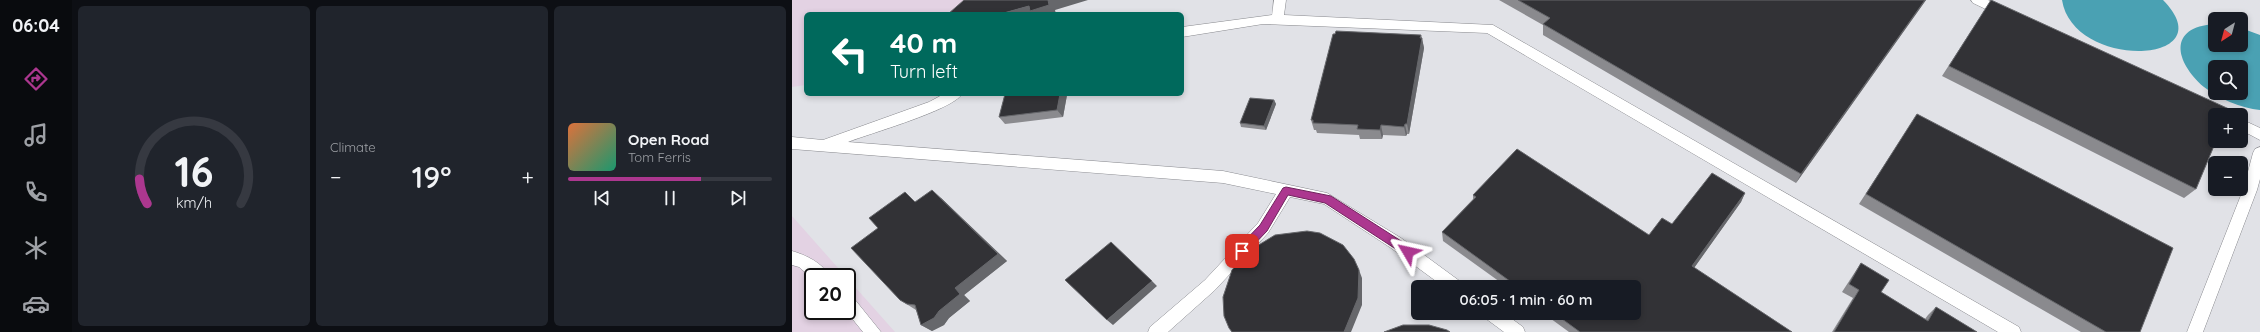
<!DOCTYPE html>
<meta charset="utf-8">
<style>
body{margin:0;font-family:Quicksand,sans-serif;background:#20242c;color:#f1f3f6;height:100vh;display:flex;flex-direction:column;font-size:15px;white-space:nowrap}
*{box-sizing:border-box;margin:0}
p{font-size:13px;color:#9ea1a6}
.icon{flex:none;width:22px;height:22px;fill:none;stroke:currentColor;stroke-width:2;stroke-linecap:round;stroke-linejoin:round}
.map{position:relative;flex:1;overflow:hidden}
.side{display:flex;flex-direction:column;gap:6px;padding:6px;background:#0d0f14;width:720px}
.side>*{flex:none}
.hud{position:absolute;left:12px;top:12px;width:380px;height:84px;border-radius:6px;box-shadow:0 2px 6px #0003;background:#00695c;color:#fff;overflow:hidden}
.needle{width:26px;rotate:216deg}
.fabs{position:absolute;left:1416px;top:12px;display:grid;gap:8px}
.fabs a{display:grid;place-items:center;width:40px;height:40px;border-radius:6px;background:#171b24;box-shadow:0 2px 6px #0003;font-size:20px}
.speed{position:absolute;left:12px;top:268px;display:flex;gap:8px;font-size:20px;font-weight:700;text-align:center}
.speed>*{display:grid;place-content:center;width:52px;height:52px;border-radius:50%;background:#171b24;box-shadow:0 2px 6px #0003;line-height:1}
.speed .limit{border:2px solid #111;border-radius:6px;background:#fff;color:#111}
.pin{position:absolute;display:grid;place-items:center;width:34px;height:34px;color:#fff;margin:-17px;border-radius:8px;box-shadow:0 2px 6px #0006}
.me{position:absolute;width:44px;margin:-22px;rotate:306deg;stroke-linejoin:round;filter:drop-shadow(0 0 3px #0008)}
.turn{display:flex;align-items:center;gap:14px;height:84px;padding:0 20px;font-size:18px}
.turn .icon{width:52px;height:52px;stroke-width:2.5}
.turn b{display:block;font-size:28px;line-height:34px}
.big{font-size:30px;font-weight:600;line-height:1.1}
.side .widget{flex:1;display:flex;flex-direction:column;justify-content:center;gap:6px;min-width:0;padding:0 14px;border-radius:6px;background:#20242c}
.side .dial{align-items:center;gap:0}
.dial svg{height:104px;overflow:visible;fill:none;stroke:#363941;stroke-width:7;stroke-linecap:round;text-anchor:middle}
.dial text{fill:#f1f3f6;stroke:none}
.song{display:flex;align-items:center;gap:12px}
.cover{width:48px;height:48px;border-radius:6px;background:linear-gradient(135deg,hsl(20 70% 55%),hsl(160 70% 35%))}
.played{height:4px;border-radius:2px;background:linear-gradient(90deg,#ac378f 65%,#363941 65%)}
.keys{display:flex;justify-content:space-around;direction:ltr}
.heat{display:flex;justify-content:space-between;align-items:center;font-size:22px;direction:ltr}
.side .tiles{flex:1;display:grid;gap:6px;grid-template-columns:repeat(3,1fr)}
.trip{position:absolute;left:619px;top:280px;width:230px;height:40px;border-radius:6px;background:#171b24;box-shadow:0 2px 6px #0003;font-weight:600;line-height:40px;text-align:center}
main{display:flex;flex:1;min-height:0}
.dock{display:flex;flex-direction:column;width:72px;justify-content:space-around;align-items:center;background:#090b0e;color:#9ea1a6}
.dock .icon{width:28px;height:28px}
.dock .on{color:#ac378f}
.dock b{font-size:18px;color:#f1f3f6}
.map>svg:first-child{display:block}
</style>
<main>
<nav class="dock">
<b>06:04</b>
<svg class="icon on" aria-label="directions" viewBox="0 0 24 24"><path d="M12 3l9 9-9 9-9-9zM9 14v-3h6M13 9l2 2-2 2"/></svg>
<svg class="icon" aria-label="music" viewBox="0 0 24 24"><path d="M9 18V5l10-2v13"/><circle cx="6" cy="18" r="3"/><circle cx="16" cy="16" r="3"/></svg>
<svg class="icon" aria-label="phone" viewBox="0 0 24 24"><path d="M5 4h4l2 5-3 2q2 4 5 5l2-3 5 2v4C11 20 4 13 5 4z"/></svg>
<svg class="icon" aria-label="climate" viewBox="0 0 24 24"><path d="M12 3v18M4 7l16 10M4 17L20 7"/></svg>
<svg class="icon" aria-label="car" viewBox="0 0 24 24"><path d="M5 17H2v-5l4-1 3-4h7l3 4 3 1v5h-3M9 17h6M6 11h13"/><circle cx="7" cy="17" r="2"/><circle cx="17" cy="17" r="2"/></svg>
</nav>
<section class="side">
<div class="tiles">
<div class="widget dial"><svg viewBox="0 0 100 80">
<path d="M14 69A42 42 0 1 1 86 69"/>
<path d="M14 69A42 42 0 0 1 8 50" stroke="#ac378f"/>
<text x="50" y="56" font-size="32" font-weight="700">16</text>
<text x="50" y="72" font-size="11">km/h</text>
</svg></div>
<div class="widget"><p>Climate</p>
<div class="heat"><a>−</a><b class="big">19°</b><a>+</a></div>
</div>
<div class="widget">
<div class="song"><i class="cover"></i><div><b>Open Road</b><p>Tom Ferris</p></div></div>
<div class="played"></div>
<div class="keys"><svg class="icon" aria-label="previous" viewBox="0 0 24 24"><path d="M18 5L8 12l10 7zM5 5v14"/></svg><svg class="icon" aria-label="pause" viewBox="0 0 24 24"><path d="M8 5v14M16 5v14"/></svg><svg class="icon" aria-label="next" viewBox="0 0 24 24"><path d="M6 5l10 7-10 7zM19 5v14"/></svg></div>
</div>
</div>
</section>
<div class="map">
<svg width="1468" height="332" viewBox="0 0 1468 332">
<rect width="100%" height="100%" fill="#e1e2e7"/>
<path fill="#e3d2e3" d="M0,0H181L167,14H14V85L0,87Z
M0,216L54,277H21V311H55V278L103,332H0Z"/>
<path fill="#4aa1b3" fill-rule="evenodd" d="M1270,0H1371C1435,65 1281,71 1270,0Z
M1423,24V45H1449V28L1468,35V110C1449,108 1427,99 1412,87C1383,62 1375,27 1423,24ZM1423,67H1449V93H1423Z"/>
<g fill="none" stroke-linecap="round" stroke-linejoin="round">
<defs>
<path id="lane" d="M482,0H494L492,15L701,25L1227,327L1229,332H1206L695,33L471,24L390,37V27L480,15Z
M1179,0H1196L1216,10L1218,13L1216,16H1208L1181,3Z
M152,94H170C161,110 76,134 56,142L431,171L535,193L609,238L669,282L672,287H652L599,248L532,204L498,197L476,233L423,290L376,332H356L358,327L413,280L466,223L484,194L431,183L0,149V137L31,140L137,102Z
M1449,119L1468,128V140L1449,130Z
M1468,147V179L1465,190L1411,332H1395L1451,190L1461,153L1463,149Z
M0,251C14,255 31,263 38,277H21V279L7,267L0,265Z
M55,294L60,296L89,332H71L54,311Z
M691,313H712L731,327L733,332H712L693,318Z"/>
</defs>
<use href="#lane" stroke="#88898e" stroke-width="1"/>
<use href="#lane" fill="#fff" fill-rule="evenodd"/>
</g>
<path fill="#8a8a8e" d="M707,0H1134L1004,183L751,35V25Z
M1192,11L1404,189L1392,198L1150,76Z
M629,35L632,48L617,134H615L614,136L591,135L590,139H568L567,135L525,133L524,130H522L519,120Z
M213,94H274L275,95L271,117L213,124L207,117Z
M482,100L484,104L474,130L449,127L448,123Z
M1119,124L1348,332H1289L1067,204Z
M953,193L949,202L902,268L1000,332H777L751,313H842V287H715L651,241L650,232L681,199V195L857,235L880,224Z
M149,198L215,261L172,295L178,301L157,318L152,325L140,331L129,325L124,310L108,300L124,202Z
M1069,263L1089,292L1133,319L1136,315L1144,307L1185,332H1040L1061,298L1050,292L1063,272Z"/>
<path fill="#66676b" d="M258,0H296L263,10L264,14H208Z
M1133,0H1134L1004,183L1009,174Z
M629,35L630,40V38L632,48L617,134L615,124Z
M268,94H274L275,95L271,117L265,110Z
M482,100L484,104L474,130L472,126Z
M613,124L615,134L614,136L612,127Z
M589,125L591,135L590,139L588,130Z
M140,190L149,198L215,261L172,295L178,301L157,318L152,325L140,331L129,325L163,288Z
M953,193L949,202L897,275L900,266Z
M567,270L570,278V305L559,332H552Z
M360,281L365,286L321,325L315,320Z"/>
<path fill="#323236" stroke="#66676b" d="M172,0H258H256L257,5L238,11L237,6L208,14H156Z
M726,0H1133L1009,174L751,24L758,18Z
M1199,0L1437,109L1434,115H1423V141H1424L1404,189L1157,66Z
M544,31L629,35L628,38H630L615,124H613L612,127L589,125L588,130L565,129L566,125L521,123V120H519L541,34H543Z
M213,94H268L265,110L207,117Z
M458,98L482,100L472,126L448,123Z
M1125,114L1381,248L1348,332H1314L1074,194Z
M725,149L857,235L870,218L880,224L920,173L953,193L900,266L1000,332H788L762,313H842V287H726L650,232L684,197L681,195Z
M140,190L206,254L163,288L168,294L147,311L142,318L129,325L123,305L115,304L108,300L59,248L86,228L77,218L113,192L123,202Z
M515,231L528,233L551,245L562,259L567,270L566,298L552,332H440L437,328L432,316L431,297L440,270L457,251L483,235Z
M319,242L360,281L315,320L273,280Z
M1069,263L1097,280L1089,292L1136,321L1144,307L1185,332H1042L1067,290L1057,284Z
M611,325H637L655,330L658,332H592Z"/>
<path fill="#ac378f" stroke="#70245d" d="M494,187L539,196L620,248V255H613L533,203L496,195L475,231L453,254H446V248L468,225L491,188Z"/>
</svg>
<div class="fabs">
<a><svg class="needle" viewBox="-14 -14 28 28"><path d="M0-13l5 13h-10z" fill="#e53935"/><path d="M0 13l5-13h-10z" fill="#9ea1a6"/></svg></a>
<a><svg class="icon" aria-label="search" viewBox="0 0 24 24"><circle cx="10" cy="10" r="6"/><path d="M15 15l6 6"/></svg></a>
<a>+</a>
<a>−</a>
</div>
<div class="speed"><div class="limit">20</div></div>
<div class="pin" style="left:450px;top:251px;background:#d93025"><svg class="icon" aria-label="arrive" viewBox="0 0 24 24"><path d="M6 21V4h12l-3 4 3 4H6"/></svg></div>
<svg class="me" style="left:616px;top:252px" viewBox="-20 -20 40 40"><path d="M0-17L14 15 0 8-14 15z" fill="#ac378f" stroke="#fff" stroke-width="4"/></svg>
<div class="trip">06:05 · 1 min · 60 m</div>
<div class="hud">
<div class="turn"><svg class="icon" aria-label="left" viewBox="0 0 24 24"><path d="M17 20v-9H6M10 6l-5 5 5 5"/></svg><div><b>40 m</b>Turn left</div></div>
</div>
</div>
</main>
